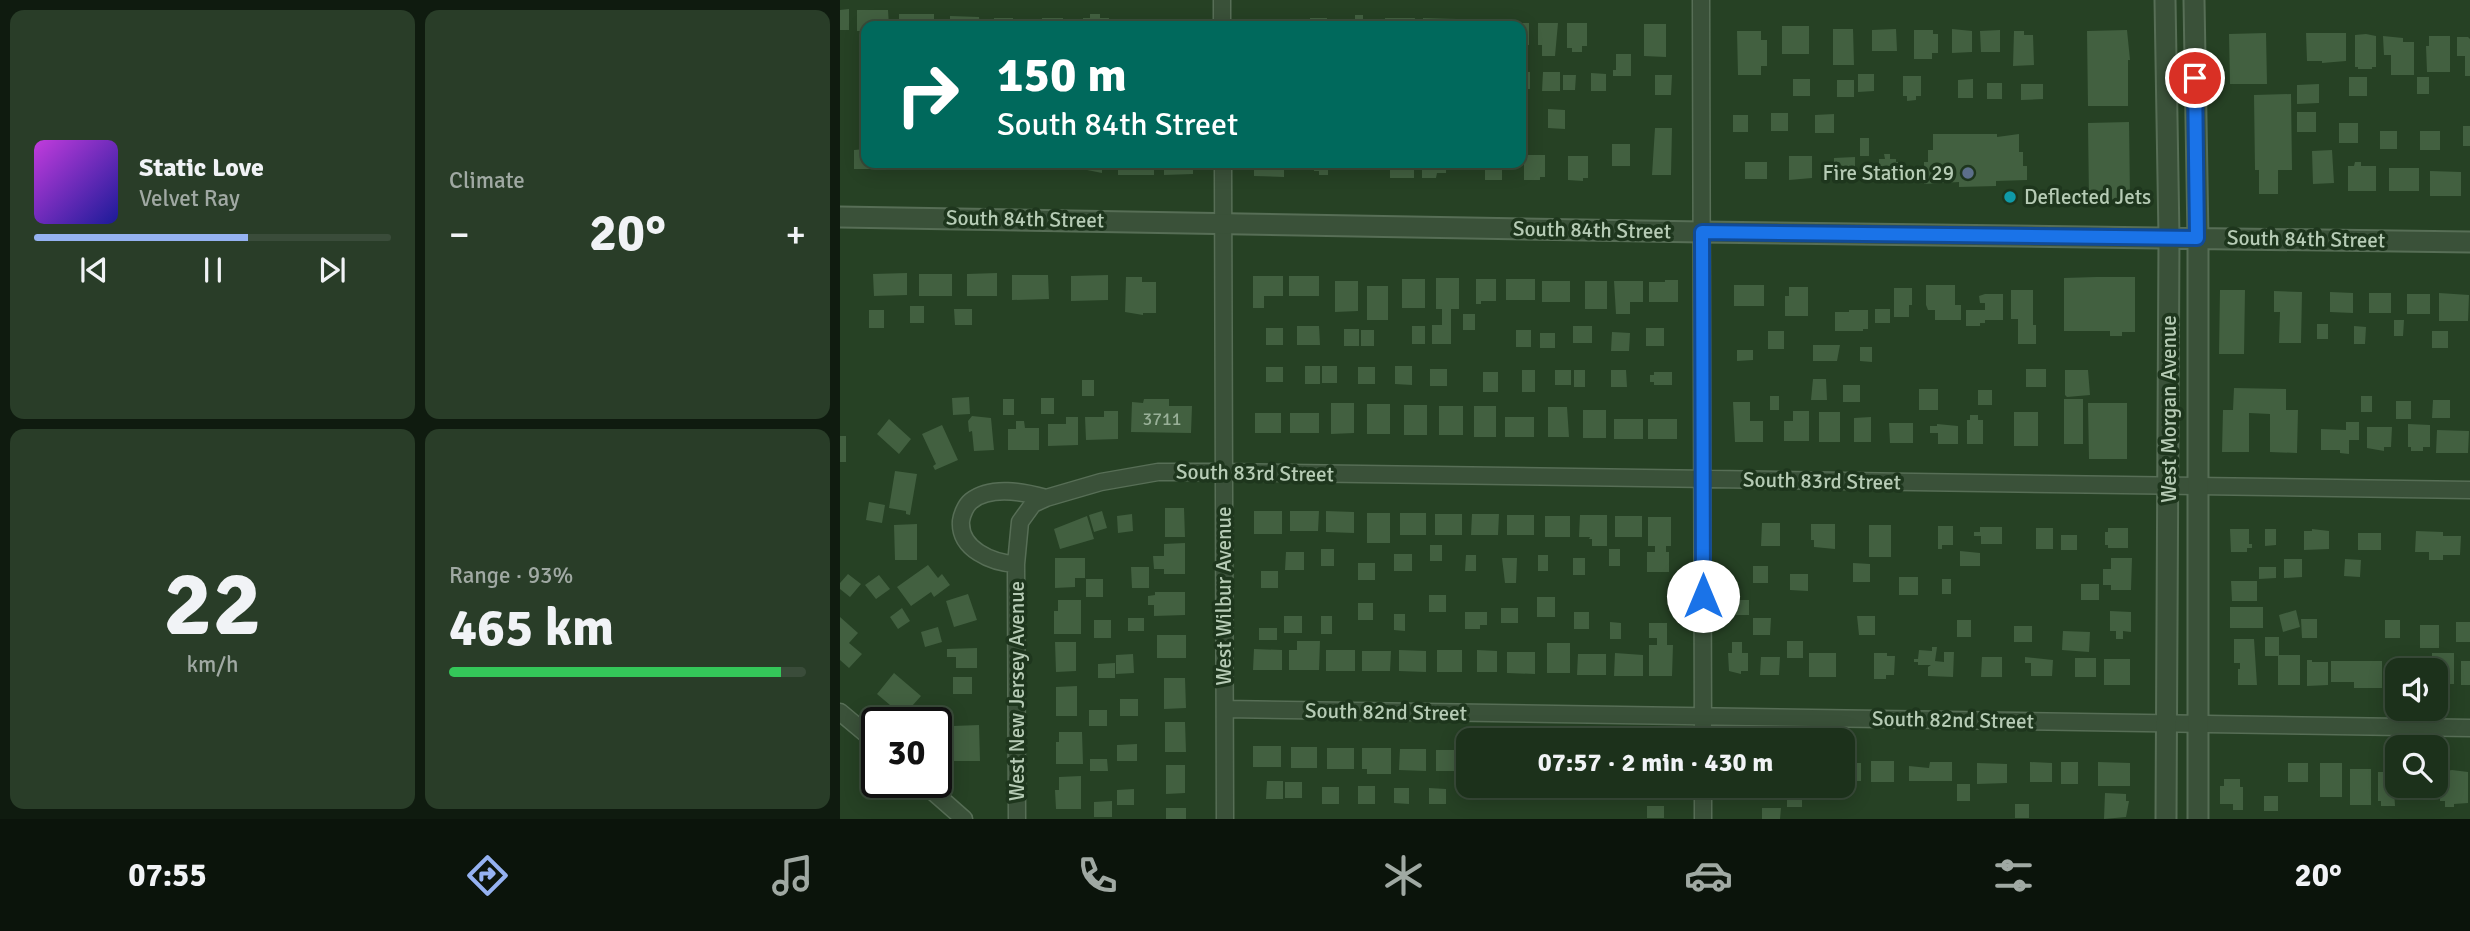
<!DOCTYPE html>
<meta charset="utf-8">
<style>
body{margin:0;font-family:Signika,sans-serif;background:#293d28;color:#f1f3f6;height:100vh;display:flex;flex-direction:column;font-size:26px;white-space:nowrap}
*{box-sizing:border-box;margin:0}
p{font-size:23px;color:#a0a9a3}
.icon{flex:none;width:38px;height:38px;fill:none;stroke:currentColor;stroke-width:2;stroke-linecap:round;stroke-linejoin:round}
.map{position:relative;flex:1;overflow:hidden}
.details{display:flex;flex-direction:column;gap:10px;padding:10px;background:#0f1b0f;width:840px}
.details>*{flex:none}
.banner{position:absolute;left:21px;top:21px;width:665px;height:147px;border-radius:14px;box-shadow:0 4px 18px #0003,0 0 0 2px #3a4c3a;background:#00695c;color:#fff;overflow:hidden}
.fabs{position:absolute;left:1545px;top:658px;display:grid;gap:14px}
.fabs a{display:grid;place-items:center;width:63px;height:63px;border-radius:14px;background:#1c311b;box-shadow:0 4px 18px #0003,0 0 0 2px #3a4c3a;font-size:35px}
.speed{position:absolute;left:21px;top:707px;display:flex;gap:14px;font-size:35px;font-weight:700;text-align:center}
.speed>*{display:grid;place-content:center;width:91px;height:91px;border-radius:50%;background:#1c311b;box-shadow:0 4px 18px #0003,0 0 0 2px #3a4c3a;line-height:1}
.speed .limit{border:4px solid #111;border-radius:10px;background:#fff;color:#111}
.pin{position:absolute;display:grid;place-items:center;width:60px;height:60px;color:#fff;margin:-30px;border:4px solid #fff;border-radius:50%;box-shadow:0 2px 7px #0007}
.me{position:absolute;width:77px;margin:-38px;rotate:0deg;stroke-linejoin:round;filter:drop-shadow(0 0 5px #0008)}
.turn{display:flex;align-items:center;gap:24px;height:147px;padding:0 21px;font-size:32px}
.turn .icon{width:91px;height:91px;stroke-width:2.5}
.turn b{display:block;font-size:49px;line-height:60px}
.big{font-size:52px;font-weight:700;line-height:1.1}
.details .tile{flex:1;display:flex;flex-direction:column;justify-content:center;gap:10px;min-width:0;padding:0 24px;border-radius:14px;background:#293d28}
.details .dial{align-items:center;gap:0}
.dial b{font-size:91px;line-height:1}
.song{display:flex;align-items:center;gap:21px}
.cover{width:84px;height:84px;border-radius:10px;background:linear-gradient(135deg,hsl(290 70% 55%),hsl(240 70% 35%))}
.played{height:7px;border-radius:4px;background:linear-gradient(90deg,#95b2f1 60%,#3a4c3a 60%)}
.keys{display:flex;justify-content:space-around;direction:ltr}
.heat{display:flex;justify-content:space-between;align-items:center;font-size:38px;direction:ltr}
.charge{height:10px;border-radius:5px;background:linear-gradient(90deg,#34c759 93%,#3a4c3a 0)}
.details .tiles{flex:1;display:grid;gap:10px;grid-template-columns:repeat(2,1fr)}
.trip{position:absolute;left:616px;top:728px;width:399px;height:70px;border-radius:14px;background:#1c311b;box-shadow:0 4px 18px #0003,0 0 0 2px #3a4c3a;font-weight:700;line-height:70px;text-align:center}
.menu{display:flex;height:112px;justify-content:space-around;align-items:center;background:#0b140b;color:#a0a9a3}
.menu .icon{width:49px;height:49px}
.menu .current{color:#95b2f1}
.menu b{font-size:32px;color:#f1f3f6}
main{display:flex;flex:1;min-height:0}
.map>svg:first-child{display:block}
</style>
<main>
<section class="details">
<div class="tiles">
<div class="tile">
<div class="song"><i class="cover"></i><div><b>Static Love</b><p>Velvet Ray</p></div></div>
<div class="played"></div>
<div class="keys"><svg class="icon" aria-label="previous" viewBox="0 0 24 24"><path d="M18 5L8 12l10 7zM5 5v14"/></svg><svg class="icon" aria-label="pause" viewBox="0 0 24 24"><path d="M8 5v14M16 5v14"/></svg><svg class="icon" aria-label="next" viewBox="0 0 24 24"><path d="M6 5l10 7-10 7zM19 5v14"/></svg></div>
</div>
<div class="tile"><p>Climate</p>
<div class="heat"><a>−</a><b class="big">20°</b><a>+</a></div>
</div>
<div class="tile dial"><b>22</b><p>km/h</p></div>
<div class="tile"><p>Range · 93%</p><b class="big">465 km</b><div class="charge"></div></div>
</div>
</section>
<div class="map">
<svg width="1630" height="819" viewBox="0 0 1630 819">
<rect width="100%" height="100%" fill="#264124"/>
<path fill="#426040" d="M9,9V30H0V10Z
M17,10H48L49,26H26V31H17Z
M59,14H94V26H59Z
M250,14H260V18H269V26H243V18H250Z
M515,15H523V19H533V26H515Z
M110,16L139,17L140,26H110Z
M154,18H173V26H154Z
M202,18H223V26H202Z
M470,18H487V26H470Z
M545,18H575L574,26H545Z
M583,18L617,19V26H583Z
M283,19H315V26H283Z
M669,23H689V45H681V26H669Z
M698,23H718L715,56H702V45H698Z
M727,23H747V46H742V52H732V48H727Z
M804,24H826V57L804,56Z
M942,26H969V54H942Z
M993,29H1013L1014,65H993Z
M1056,29L1057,51H1032V30Z
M1112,29L1132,31V52L1112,53Z
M1074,30H1093V34H1098V53H1092V59H1074Z
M1160,30V52H1141L1140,31Z
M1287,30L1290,60H1288V106H1248L1247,31Z
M897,31H921V40H927V66H921V75H898Z
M1174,31H1184V35H1193L1194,65L1173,66Z
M1426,33L1427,84H1390L1389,34Z
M1466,33H1506V61L1482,63V61H1467Z
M1526,34L1536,36V67H1532V69H1518V67H1515V35Z
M1543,36L1563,38V42H1574V75H1551V55H1544Z
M1589,36H1610V72H1587L1586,46H1589Z
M1617,37H1628L1630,39V76H1625V56H1617Z
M776,54H791V76H773V70H776Z
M681,72H690V89H681Z
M703,72H720V91H702Z
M751,73L766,74V91H751Z
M1018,74H1034V91L1018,92Z
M723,75H736L735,90H723Z
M815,75H832L831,95H815Z
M1063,76H1081V96H1076V100L1067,101V96H1063Z
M1509,77H1527V96H1509Z
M1577,77H1589V94H1577Z
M953,79H970V96H953Z
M1133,79V98H1118V80Z
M997,80H1014V97H997Z
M1147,83H1162V99H1147Z
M1181,84H1203V99L1181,100Z
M1479,84V103L1457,104V85Z
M1451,94L1452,170H1438V194H1419V170H1415L1414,95Z
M708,109L725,110V129L708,128Z
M1457,112H1476V132H1457Z
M931,113H948V131H931Z
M994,114V133H975V115Z
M893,115H908V132H893Z
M1289,122L1290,199L1249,200L1248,123Z
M1499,123H1518V143H1499Z
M1623,126H1630V146H1623Z
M815,128H832L831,175H812Z
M1540,131H1557V149H1540Z
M1580,131H1600V150H1580Z
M1093,134H1157V137L1179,134V152H1183V166H1187V180L1156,181V186L1119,187V182L1084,184V162H1088V150H1093Z
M1020,138H1029V156H1020Z
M772,144H790V166H772Z
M26,149V163H49V169H14V150Z
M1492,150L1494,183L1473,184L1472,151Z
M1044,154H1050V159H1056V162H1058V180H1039V159H1045Z
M684,155H705V177H700V180H684Z
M728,156H748V178H743V181L728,180Z
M949,156H972V178L949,180Z
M1015,157V180H994V158Z
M905,162H927V179H905Z
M1515,162H1521V166H1536V191H1508V166H1514Z
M145,163H175V170H145Z
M192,163H227V169H201V167H192Z
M247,163H270V170H262V173L247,170Z
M278,163H314V175H278Z
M324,163H353V174L324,175Z
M414,163H444V177L414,176Z
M465,163H488V175H479V171H474V166H465Z
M550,163H574V178H550Z
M582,163H606V173H597L596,178H582Z
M645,163H662V180H645Z
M1549,168H1579V191H1549Z
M1590,171L1621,172V196H1590Z
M67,273V295L34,296L33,274Z
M157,273V296H127V274Z
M79,274H112V296H79Z
M172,275H208L209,299L172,300Z
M268,275V300L231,301V276Z
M413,276H443V296H424V308H413Z
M449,276H479V296H449Z
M286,277H302V282H316V313H303V315L285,312Z
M1256,277H1295V332H1282V336H1270V331H1224V278Z
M596,278H619V309H611V344H592V325H602V309H596Z
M562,279H585V308H562Z
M636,279H656V301H641V304H636Z
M666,279H695V300H666Z
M825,280H838V302H809V282H825Z
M495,281H518V311L495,312Z
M702,281H730V302H702Z
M745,281H767V309H745Z
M774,281H803V302H790V314H776Z
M894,285H924V306H894Z
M1086,285H1115V305H1121V320H1095V310H1088L1086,305Z
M527,286H548V320H527Z
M949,287H968V316H945V296H949Z
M1054,288H1072V305H1069V317H1054Z
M1171,290H1193V325H1196V344H1178V319H1171Z
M1380,290H1405L1404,354H1379Z
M1434,291L1462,292L1461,343H1439L1440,312H1434Z
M1490,292L1513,293V313L1490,312Z
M1529,293H1551V313H1529Z
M1599,293L1629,295L1628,321H1599Z
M1145,294H1163V320H1145V323H1140V326H1126V310H1145V303H1140L1139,296Z
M1567,294H1590V314H1567Z
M70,306H84V323H70Z
M114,309H132V325H115Z
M1035,309H1050V323H1035Z
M29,310H44V328H29Z
M1009,310H1028V329H1023V331H995V312H1009Z
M623,314H635V330H623Z
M1554,320H1564L1563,336H1554Z
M1477,324H1488V339H1477Z
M457,326H479L480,345H457Z
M572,326H585V344H572Z
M733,326H752V343H733Z
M1514,326L1526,327L1525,344H1514Z
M426,328H443V345H426Z
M806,328H824V346H806Z
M504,329H519V346H504Z
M521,330H534V346H521Z
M676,330H691V347H676Z
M928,331H944V349H928Z
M1592,331H1608V348H1592Z
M772,332L790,333L789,351H771Z
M700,333H715V348H700Z
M973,345H1000L997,361H973Z
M1020,347H1032V362L1020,361Z
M897,350H913V360L897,361Z
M465,366H480V384H465Z
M482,366H497V383H482Z
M555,366H572V385L555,384Z
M426,367H443V382H426Z
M518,367H535V384H518Z
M590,369H607V386H590Z
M1186,369H1206V387H1186Z
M682,370H695V392H682Z
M715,370H731V385H715Z
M734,370H745V387H734Z
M771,370H786L787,387H771Z
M1225,370H1248L1250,395L1227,397L1225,395Z
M643,372H658V392H643Z
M814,372H832V385H814V382H810V375H814Z
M973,379H986L987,400H971Z
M242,380H254V396H242Z
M1003,385H1020V402H1003Z
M1394,388L1446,389V410H1458L1457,453L1430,452V414L1409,413V452H1382L1383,410H1393Z
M1079,389H1098V410H1079Z
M1138,390H1152V405H1138Z
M930,396H939V410H930Z
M1521,396H1532V412H1521Z
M129,397L130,414L113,415L112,398Z
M201,398H214V414H201Z
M163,399H174V415H163Z
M304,399H329V406H352L351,433L291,432L292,402L303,403Z
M1224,399H1243V444H1224Z
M1593,400H1610V418H1592Z
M1556,401H1571V419H1556Z
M893,402H910V421H923V442H895Z
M491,403H514V433L491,434Z
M1248,403H1287V459H1249Z
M527,404H550V434H527Z
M564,405H587V435H564Z
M599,406H623V435H599Z
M634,406H656V437H634Z
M708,407H727L729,437H708Z
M743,410H766V438H743Z
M264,411H278V439L246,440L245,417H264Z
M953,411H969V441H944V421H953Z
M979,412H1000V442H979Z
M1174,412H1198V446H1174Z
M415,413H441V433H415Z
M450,413H479V433H450Z
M1130,415H1138V420H1143V444H1127V420H1130Z
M132,416L151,418L154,450L134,451L132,431L129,432L128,421Z
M226,417H238V445L208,446V424H226Z
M665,417H694V437H665Z
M1031,417V442H1014V418Z
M49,419L71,439L59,454L37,434Z
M774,419H803V439H774Z
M808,419H837V439H808Z
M176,421H184L185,428H199V450H168V429H176Z
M1506,422H1519V440H1509V454L1500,453V450H1481V429L1506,430Z
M1049,423H1073V443H1050Z
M1097,424L1118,426V444H1098V433H1090V426H1097Z
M1568,424L1590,425V447H1583V451H1571V447H1568Z
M102,425L118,460L95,470L93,466L96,464L82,434Z
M1527,427H1552L1551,447H1544V451L1527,448Z
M1597,430L1629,431L1628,453H1596Z
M0,436H6V462H0Z
M55,471L77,474L70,515L66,514V511L49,508Z
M29,502L45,505L42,523L26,520Z
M325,508H344L345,537H325Z
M262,511L267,528L254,532L249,515Z
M414,511H442V534H414Z
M450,511H479L478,531H450Z
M486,511L514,512V533L486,532Z
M527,513H550V543H527Z
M560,513H586V535H560Z
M292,514L293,531L278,533L277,516Z
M595,514H622V535H595Z
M632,514H659L658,535H631Z
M667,515H694V535H667Z
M740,515H767V546H752V539H749L750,537H739Z
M247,516L254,539L220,549L214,529Z
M705,516H730V537H705Z
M775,516H802V537H775Z
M808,517H831V546H826V552H829V572H807V552H815V546H808Z
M922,523H940V546H921Z
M77,524V560H55L54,525Z
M971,524H995V549L974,547V540H971Z
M1029,525H1051V557H1029Z
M1098,526H1113V545H1102V549H1098Z
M1140,527H1162V544H1141V536H1134V532H1140Z
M1196,528H1213V549H1196Z
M1268,528H1288V548H1268V545H1265V532H1268Z
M1390,529H1409V544H1412V548H1407V552H1391Z
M1425,529H1436V545L1425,546Z
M1472,529L1489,531V549L1464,550V531H1472Z
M1576,531L1603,532V536H1621L1620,555H1603V560H1589V552H1575Z
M1518,533H1541V550H1518Z
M1221,535H1237V550H1221Z
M345,543V574H324V569H314L313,556H324V544Z
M590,545H602V561H590Z
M481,549H494V566H481Z
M769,549H780V566H769Z
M1120,551L1140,553V566H1120Z
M446,552H464V570H445Z
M554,554H572V571H554Z
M626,555H636V571H625Z
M698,555H708V571H698Z
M215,558H245V578H235V587L215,588Z
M662,558H677L676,583H665Z
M733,558H745V575H733Z
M1271,558H1292L1291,590H1271V585H1263V569H1271Z
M1444,559H1462V577L1444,578Z
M1505,559L1521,560L1520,577L1504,576Z
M518,563H535V580H518Z
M1013,563L1030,564V582H1013Z
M88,565L98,578L102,574L110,585L94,597L91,592L71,606L57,587Z
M913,566H928V583H913Z
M291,567H309V588H292Z
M1419,567H1436V578L1419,579Z
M421,571H438V588H421Z
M8,574L21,584L10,597L0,589V583Z
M950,574H968V591L950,590Z
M39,575L50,589L36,599L25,585Z
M1059,577H1078V595H1059Z
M246,579H263V597H246Z
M1102,579H1111V594H1102Z
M1391,581H1417V601H1392Z
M1241,584H1259V600H1241Z
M315,592H345V615L314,616V605H308V596L315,595Z
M128,594L137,620L114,627L106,601Z
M589,595H606V612H589Z
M697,597H715V617H697Z
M218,600H241V634H214V611H218Z
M894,600H909V615H894Z
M518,603H533V620H518Z
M1390,607H1423V628H1390Z
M62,608L70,621L58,629L50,617Z
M661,608H678V623H661Z
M1456,610L1460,627L1443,632L1439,615Z
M1270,611L1291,612V632L1283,631V639H1276V631H1270Z
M625,612H647V625H640V629H625Z
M734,612H749V629H734Z
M554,614H565V631L554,630Z
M444,616H462V633H444Z
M481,616H492V634H481Z
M1017,616H1035V635H1019Z
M0,617L18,633L9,643L22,654L9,668L0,660Z
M288,618H304V631H288Z
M913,618H931L930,635H913Z
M1461,619H1477V638H1462Z
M254,620H271V638H254Z
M1117,620H1131V637H1117Z
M1545,620H1560V638H1545Z
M770,622L781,623V639H770Z
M1616,622H1630V642H1616Z
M809,623H827V645H833L832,676H809V645H817V638H809Z
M1580,625H1599V648H1580Z
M1174,626H1192V642H1174Z
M98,627L102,642L85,647L81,632Z
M419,628H437V640H419Z
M1223,631L1250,632L1249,652L1222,650Z
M317,635H346V658H317Z
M1425,637H1439V655H1460V685H1438V656H1425Z
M1394,639H1414L1417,685H1398V669H1400V663H1394Z
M457,641H480L479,670H449V650H457Z
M947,641H963V658H947Z
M215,642H236V671L216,672Z
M892,642H902V653H908V671H901V674L889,671L888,653H892Z
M707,643H730V673H707Z
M1092,647H1097L1095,661L1104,662V652H1114L1113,677L1088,676V667L1091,665H1078V662H1074V659H1078L1079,650L1092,651Z
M137,648V668H116V657H107V649Z
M414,649L442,650V670H413Z
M486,650H515V671H486Z
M559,650L586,651V672L559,671Z
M597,650H622V672H597Z
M637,650L657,651V672H637Z
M522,651H551L550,671H522Z
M667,652H695V674L667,673Z
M775,653L803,655V676H774Z
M969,653H996V677H969Z
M1034,653H1047V656H1055L1054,675H1046V679H1034Z
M1592,653H1614V684H1596V670H1592Z
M293,654L294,673L276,674V655Z
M738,654H766V675H737Z
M921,657H940L939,675H920Z
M1142,657H1162V677H1141Z
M1185,657L1213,660L1212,676H1191V663H1185Z
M1235,658H1256V677H1235Z
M1264,659H1290V685H1264Z
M1467,660H1472V662H1488V685L1467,686Z
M1491,661H1542V688H1514V682H1491Z
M1549,661H1579V670H1558V684H1549Z
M1621,661H1630V685H1621Z
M275,663V678H258V664Z
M54,673L81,696L63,716L37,694Z
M113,677H132V694H113Z
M324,678H345L346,708L324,709Z
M237,686V716H216V687Z
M280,699H298V716H280Z
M249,710H267V726H249Z
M325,722H345L346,752H325Z
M139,725L140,761H113V726Z
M219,732H242L243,764H216V742H219Z
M297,744V761H277V745Z
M413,746H441V767H413Z
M451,747H477V768H451Z
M487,748H514V769H487Z
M522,748H551V774H527V769H522Z
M560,749H586V771L559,770Z
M596,750H623V771H596Z
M250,759H267L268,771H250Z
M1031,761H1054V782H1031Z
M1090,762H1112V781H1069V766L1089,768Z
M1190,762L1212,763V782H1190Z
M1221,762H1238V784H1221Z
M1258,762L1290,763V786H1258Z
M1005,763H1021V781H1005Z
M1137,763L1167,764V783L1137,784Z
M1448,763H1468V782H1448Z
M1480,763H1502V797H1480Z
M326,765H345V793L326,794Z
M1510,769H1531V805H1510Z
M1612,770L1628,772V803L1614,804V807H1605V801H1600V772Z
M1538,772H1553L1555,806H1541V801H1538Z
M241,776V809H216L215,790H219V777Z
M1384,779H1400V787H1403V810H1393V804H1380V786H1384Z
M427,781H443V799H426Z
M445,782H462V798H445Z
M1117,784H1130V801H1117Z
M518,786H535V804H518Z
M662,786H677V798H662Z
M714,786H731V794H714Z
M482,787H499V804H482Z
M554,788H569V804L554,803Z
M589,788L606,789V804H589Z
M294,789V805H277V790Z
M947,791H962V807H947Z
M1265,793L1286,794V801H1289L1286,817L1264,819Z
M1424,796H1438V811H1424Z
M272,801V817H254V802Z
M1175,804H1189V818H1175Z
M807,806H824V818H807Z
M326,808H346V819H326Z
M922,808H941L940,819H922Z"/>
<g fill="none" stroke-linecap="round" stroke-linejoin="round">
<defs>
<path id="minor" d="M382,0V26
M861,0L863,740
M383,163L385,819
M176,564C152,563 119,549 121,521C122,514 126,505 131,501C151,485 184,492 206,498
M385,709L1630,728
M0,712L37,743
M82,782L124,819
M863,786V819
M177,819L176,564L180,522L193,504L206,498L261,482L318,472H383L1630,490"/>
<path id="tertiary" d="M1325,0L1329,237L1326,819
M1354,0L1358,238V819
M0,217L862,232L1630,242"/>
</defs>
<use href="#minor" stroke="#576e56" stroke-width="19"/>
<use href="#tertiary" stroke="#576e56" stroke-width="23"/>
<use href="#minor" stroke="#3a5139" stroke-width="16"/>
<use href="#tertiary" stroke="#3a5139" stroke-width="19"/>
</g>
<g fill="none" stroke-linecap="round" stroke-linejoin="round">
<defs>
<path id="route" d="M863,596L862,232L1357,238L1355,78"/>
</defs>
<use href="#route" stroke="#114b97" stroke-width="18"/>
<use href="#route" stroke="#1a73e8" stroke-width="12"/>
</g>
<circle fill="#5c6f8a" stroke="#1e361d" stroke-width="2.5" cx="1128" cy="173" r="7"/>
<circle fill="#0f9aa8" stroke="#1e361d" stroke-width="2.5" cx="1170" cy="197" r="7"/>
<g text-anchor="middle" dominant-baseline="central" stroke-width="7" stroke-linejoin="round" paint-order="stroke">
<g font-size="18" fill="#99b098">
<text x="322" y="419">3711</text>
</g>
<g font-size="21" fill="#b6cbb5" stroke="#1e361d" text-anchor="end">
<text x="1114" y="173">Fire Station 29</text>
<text x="1184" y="197" text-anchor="start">Deflected Jets</text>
</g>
<g font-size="21" fill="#b6cbb5" stroke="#1e361d">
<text transform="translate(185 219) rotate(1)">South 84th Street</text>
<text transform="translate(752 230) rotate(1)">South 84th Street</text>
<text transform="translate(1466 239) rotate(1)">South 84th Street</text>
<text transform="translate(1329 409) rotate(-90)">West Morgan Avenue</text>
<text transform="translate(415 473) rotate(1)">South 83rd Street</text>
<text transform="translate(982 481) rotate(1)">South 83rd Street</text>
<text transform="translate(384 596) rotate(-90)">West Wilbur Avenue</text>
<text transform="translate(177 691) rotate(-90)">West New Jersey Avenue</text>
<text transform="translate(546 712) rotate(1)">South 82nd Street</text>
<text transform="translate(1113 720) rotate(1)">South 82nd Street</text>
</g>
</g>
</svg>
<div class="fabs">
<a><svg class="icon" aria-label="sound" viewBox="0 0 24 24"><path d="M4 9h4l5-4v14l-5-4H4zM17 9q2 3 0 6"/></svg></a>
<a><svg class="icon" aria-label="search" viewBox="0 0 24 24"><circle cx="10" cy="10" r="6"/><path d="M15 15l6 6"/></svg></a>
</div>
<div class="speed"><div class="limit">30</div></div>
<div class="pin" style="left:1355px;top:78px;background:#d93025"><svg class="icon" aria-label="arrive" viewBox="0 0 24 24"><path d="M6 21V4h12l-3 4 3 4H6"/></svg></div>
<svg class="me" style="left:863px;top:596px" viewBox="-20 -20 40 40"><circle r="19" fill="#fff"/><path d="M0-13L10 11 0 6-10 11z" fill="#1a73e8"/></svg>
<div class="trip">07:57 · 2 min · 430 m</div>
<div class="banner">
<div class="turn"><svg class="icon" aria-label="right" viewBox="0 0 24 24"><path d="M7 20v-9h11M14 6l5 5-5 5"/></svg><div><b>150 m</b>South 84th Street</div></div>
</div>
</div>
</main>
<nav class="menu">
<b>07:55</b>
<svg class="icon current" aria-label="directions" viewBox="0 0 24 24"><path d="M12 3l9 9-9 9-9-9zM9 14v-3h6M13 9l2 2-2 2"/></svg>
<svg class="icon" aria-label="music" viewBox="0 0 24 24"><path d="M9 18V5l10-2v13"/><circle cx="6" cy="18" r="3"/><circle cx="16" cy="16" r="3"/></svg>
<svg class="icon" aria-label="phone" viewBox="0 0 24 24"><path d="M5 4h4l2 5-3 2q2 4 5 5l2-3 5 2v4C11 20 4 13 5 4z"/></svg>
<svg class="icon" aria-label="climate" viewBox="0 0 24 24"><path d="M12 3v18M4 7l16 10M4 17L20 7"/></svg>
<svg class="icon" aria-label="car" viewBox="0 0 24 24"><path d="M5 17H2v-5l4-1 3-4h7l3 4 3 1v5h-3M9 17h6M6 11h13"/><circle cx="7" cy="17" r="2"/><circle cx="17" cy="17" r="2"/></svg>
<svg class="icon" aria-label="filters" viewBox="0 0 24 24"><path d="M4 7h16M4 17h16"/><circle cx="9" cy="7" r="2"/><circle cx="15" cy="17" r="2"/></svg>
<b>20°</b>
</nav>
